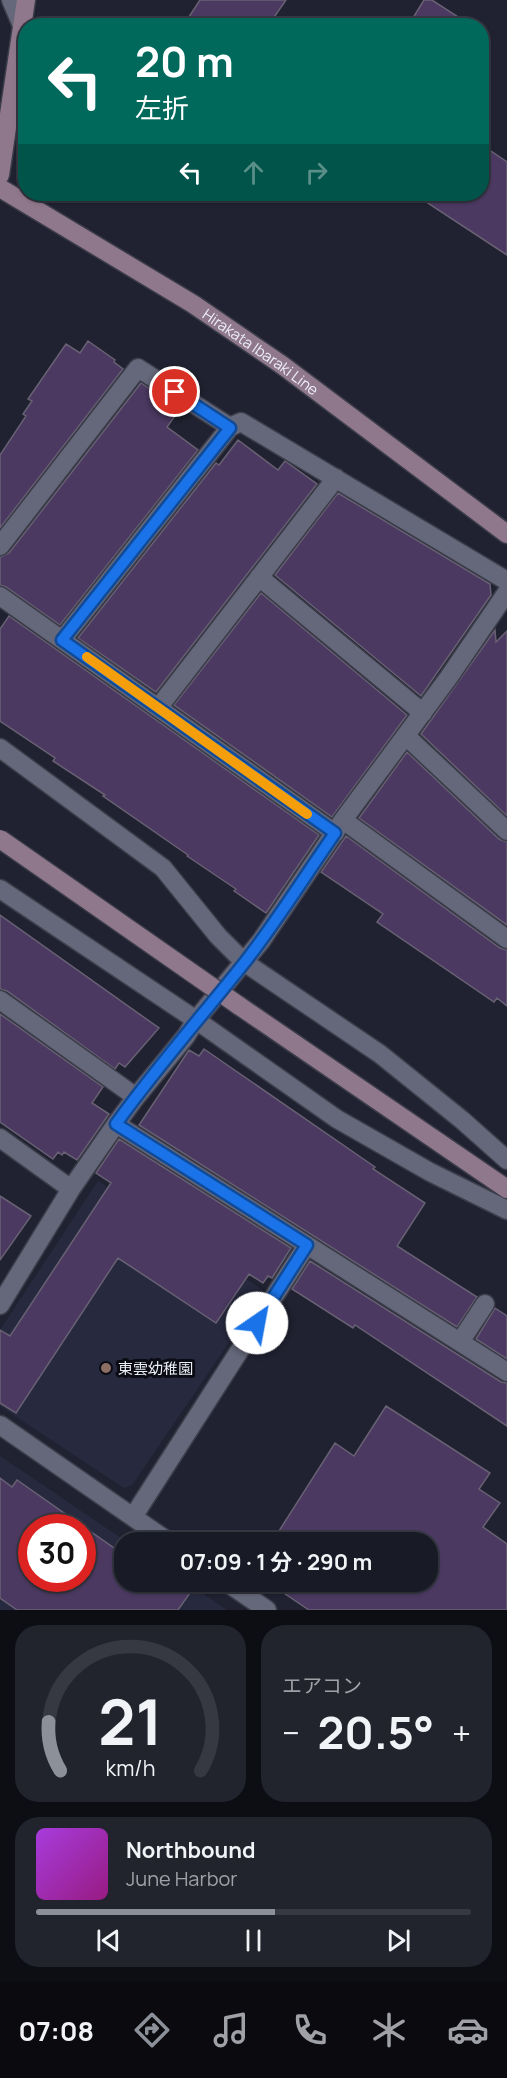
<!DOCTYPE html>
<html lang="ja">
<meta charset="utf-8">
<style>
body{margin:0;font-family:Manrope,"Noto Sans JP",sans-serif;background:#21232d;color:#f1f3f6;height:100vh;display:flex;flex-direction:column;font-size:22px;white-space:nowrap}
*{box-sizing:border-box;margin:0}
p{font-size:20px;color:#9fa1a7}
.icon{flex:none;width:33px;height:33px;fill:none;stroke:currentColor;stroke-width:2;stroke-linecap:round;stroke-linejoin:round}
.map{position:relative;height:1610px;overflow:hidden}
.sheet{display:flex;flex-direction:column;gap:15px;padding:15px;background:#0d0e14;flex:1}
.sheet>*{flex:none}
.guide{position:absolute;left:18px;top:18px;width:471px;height:183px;border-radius:24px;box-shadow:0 2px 4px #0004,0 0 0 2px #363842;background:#00695c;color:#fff;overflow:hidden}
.speed{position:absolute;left:18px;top:1514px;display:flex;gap:12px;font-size:30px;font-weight:700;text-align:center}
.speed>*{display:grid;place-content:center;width:78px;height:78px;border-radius:50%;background:#181a25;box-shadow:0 2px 4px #0004,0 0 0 2px #363842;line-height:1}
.speed .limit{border:9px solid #d22;background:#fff;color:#111}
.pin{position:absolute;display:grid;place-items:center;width:51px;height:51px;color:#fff;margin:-26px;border:3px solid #fff;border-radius:50%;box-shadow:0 2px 6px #0007}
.me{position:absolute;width:66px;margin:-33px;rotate:33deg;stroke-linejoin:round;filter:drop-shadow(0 0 4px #0008)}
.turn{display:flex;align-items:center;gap:21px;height:126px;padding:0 18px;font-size:27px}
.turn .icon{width:78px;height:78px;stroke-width:2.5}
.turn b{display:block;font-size:42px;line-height:51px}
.lanes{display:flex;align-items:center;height:57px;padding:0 18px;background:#0003;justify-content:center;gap:30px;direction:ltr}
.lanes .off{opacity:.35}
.big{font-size:45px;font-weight:700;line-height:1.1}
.sheet .widget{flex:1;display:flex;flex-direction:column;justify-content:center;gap:9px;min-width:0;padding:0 21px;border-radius:24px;background:#21232d}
.sheet .dial{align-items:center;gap:0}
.dial svg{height:156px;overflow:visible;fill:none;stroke:#363842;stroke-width:7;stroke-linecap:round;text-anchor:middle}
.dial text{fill:#f1f3f6;stroke:none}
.song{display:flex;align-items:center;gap:18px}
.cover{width:72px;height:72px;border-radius:9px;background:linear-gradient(135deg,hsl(280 70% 55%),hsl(310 70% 35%))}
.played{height:6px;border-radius:3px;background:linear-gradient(90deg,#8c9099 55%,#363842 55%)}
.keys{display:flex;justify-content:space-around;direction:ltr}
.heat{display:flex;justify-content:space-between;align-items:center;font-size:33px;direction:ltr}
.sheet .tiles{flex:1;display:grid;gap:15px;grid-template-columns:1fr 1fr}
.widget:last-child{grid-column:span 2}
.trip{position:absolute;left:114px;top:1532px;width:324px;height:60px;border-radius:24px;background:#181a25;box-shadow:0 2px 4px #0004,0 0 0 2px #363842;font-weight:700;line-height:60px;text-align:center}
.menu{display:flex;height:96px;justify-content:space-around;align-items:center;background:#0a0a0f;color:#9fa1a7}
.menu .icon{width:42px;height:42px}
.menu .selected{color:#8c9099}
.menu b{font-size:27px;color:#f1f3f6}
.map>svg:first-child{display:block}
</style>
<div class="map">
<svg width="507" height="1610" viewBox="0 0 507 1610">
<rect width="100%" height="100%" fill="#202231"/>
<path fill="#272a3f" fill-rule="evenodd" d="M98,1181L264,1291L132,1485L124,1488L0,1406V1330Z
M0,1456L127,1542H124V1581H184L227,1610H0ZM32,1527H82V1578H32Z"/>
<path fill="#4b3961" stroke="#686173" stroke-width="1.5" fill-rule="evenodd" d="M200,0H286L268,26H183Z
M424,0H432L472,26H408Z
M482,145L507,162V255L414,194H482Z
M88,341L115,360L114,362L123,369L0,528V455L26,416L23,414L32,401L28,399L66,344L80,353Z
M141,383L180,409L167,427L198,450L60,625L6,587L0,585V557L9,553Z
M238,440L278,470L285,461L317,484L156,692L78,638L216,463L219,465Z
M338,493L490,584L491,595L421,696L275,575Z
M261,593L407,715L332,817L174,705Z
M9,616L319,835L266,913L234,891L236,889L187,856L188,855L103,796L105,795L53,761L55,758L0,721V629Z
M495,630L496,642L507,631V816L421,734Z
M407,752L499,839L507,842V925L359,818Z
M346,836L500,948L507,950V1006L497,998L494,1002L377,922L383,914L321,872Z
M0,915L159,1028L125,1067L119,1063L115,1069L7,991L0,989Z
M0,1014L103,1087L92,1103L109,1114L77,1160L64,1152L62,1155L58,1152L53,1159L0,1122Z
M204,1049L375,1167L373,1169L425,1203L397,1246L477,1297L457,1327L139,1125L189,1050L199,1056Z
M119,1139L291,1248L272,1278L268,1276L263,1283L249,1274L216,1323L118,1258L16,1413L0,1403V1330L10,1336L111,1183L96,1173Z
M0,1196L31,1216L0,1260Z
M310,1261L501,1382L507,1383V1426L355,1325L353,1328L292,1289Z
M495,1308L507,1316V1359L476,1339Z
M386,1406L490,1473L479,1489L500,1503L483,1527L507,1544V1610H309L266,1581H428V1542H272L335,1443L354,1456Z
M0,1478L12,1487L17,1480L124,1555V1581H178L192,1590L178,1610H17L0,1598ZM32,1527H82V1578H32Z"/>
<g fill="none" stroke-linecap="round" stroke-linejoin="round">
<defs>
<path id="street" d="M11,0L23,28
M0,546L138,368L230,427L241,422L507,581
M259,577L423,713
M0,596L335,833
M62,640L230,427
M158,708L336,478
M406,736L507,831
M0,748L163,868L218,936L244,962L380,1054L462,1120L507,1160
M343,820L507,939
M0,889L196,1020L337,1119L430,1172L507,1210
M0,1000L136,1097
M116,1124L307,1245L133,1517
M0,1138L71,1189
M307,1245L507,1372
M0,1305L71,1189L116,1124L136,1097L186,1036L196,1020L261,941L343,820L449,677L507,592
M460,1342L485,1304
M0,1425L169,1542
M225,1581L267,1610"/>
<g id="secondary">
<path d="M0,175L26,0"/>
<path id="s1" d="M0,188L193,304L282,365L507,534"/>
<path d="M238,1005L507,1189"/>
</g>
</defs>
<use href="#street" stroke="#3c3d4a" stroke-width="21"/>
<use href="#secondary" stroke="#3c3d4a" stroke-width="21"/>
<use href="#street" stroke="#65687a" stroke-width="18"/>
<use href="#secondary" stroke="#90788c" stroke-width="18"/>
<defs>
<path id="secondary-bridge" d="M0,839L238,1005"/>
</defs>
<use href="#secondary-bridge" stroke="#3c3d4a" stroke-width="21" stroke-linecap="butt"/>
<use href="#secondary-bridge" stroke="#90788c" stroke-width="18"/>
</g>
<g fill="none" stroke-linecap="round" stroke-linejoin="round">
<defs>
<path id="route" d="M175,392L230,428L62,640L335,833C305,876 277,921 245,962C202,1016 156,1068 116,1124L307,1245L257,1323"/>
</defs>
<use href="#route" stroke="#114b97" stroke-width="15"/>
<use href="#route" stroke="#1a73e8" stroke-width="10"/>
<path stroke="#f59e0b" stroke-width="10" d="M87,657L307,814"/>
</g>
<circle fill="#8d6e63" stroke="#0b0c13" stroke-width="2" cx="106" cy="1368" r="6"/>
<g text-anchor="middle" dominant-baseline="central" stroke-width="6" stroke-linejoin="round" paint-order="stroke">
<g font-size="15" fill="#eceef8" stroke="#0b0c13">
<text stroke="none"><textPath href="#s1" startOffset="308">Hirakata Ibaraki Line</textPath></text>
</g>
<g font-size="15" fill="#eceef8" stroke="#0b0c13" text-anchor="start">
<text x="118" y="1368">東雲幼稚園</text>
</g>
</g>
</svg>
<div class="speed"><div class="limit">30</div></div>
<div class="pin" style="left:175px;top:392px;background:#d93025"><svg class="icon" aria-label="arrive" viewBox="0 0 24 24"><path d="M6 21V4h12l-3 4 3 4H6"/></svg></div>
<svg class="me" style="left:257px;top:1323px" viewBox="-20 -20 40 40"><circle r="19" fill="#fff"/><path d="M0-13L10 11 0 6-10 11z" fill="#1a73e8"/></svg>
<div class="trip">07:09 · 1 分 · 290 m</div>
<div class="guide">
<div class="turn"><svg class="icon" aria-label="left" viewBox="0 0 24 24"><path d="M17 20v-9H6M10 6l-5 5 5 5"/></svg><div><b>20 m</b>左折</div></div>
<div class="lanes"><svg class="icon" aria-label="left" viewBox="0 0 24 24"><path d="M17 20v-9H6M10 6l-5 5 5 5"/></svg><svg class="icon off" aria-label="ahead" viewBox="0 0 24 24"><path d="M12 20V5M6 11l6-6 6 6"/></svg><svg class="icon off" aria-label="right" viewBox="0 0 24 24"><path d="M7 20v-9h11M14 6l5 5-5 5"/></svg></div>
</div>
</div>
<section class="sheet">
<div class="tiles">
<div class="widget dial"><svg viewBox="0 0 100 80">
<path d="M14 69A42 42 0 1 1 86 69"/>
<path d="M14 69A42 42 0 0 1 8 44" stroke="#8c9099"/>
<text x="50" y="56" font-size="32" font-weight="700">21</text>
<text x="50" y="72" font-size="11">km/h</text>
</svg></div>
<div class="widget"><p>エアコン</p>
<div class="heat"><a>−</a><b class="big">20.5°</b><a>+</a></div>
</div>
<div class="widget">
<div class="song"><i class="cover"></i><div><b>Northbound</b><p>June Harbor</p></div></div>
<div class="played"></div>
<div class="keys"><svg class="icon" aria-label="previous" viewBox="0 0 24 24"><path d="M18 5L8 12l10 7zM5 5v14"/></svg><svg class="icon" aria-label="pause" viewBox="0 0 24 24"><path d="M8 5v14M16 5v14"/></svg><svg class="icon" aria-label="next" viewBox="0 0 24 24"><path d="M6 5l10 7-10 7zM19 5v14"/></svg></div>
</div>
</div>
</section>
<nav class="menu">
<b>07:08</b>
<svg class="icon selected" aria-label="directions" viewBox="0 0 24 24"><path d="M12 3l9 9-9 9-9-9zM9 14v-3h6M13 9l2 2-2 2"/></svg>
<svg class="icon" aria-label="music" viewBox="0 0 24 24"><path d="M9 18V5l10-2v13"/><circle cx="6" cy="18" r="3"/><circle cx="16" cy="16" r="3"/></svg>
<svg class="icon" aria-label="phone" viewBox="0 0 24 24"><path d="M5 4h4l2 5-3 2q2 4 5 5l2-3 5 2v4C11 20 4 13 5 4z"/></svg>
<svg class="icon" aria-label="climate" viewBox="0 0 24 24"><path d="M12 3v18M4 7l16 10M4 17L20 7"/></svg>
<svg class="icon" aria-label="car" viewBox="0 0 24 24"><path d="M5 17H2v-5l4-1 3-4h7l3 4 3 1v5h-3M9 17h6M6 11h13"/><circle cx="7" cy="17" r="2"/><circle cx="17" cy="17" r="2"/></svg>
</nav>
